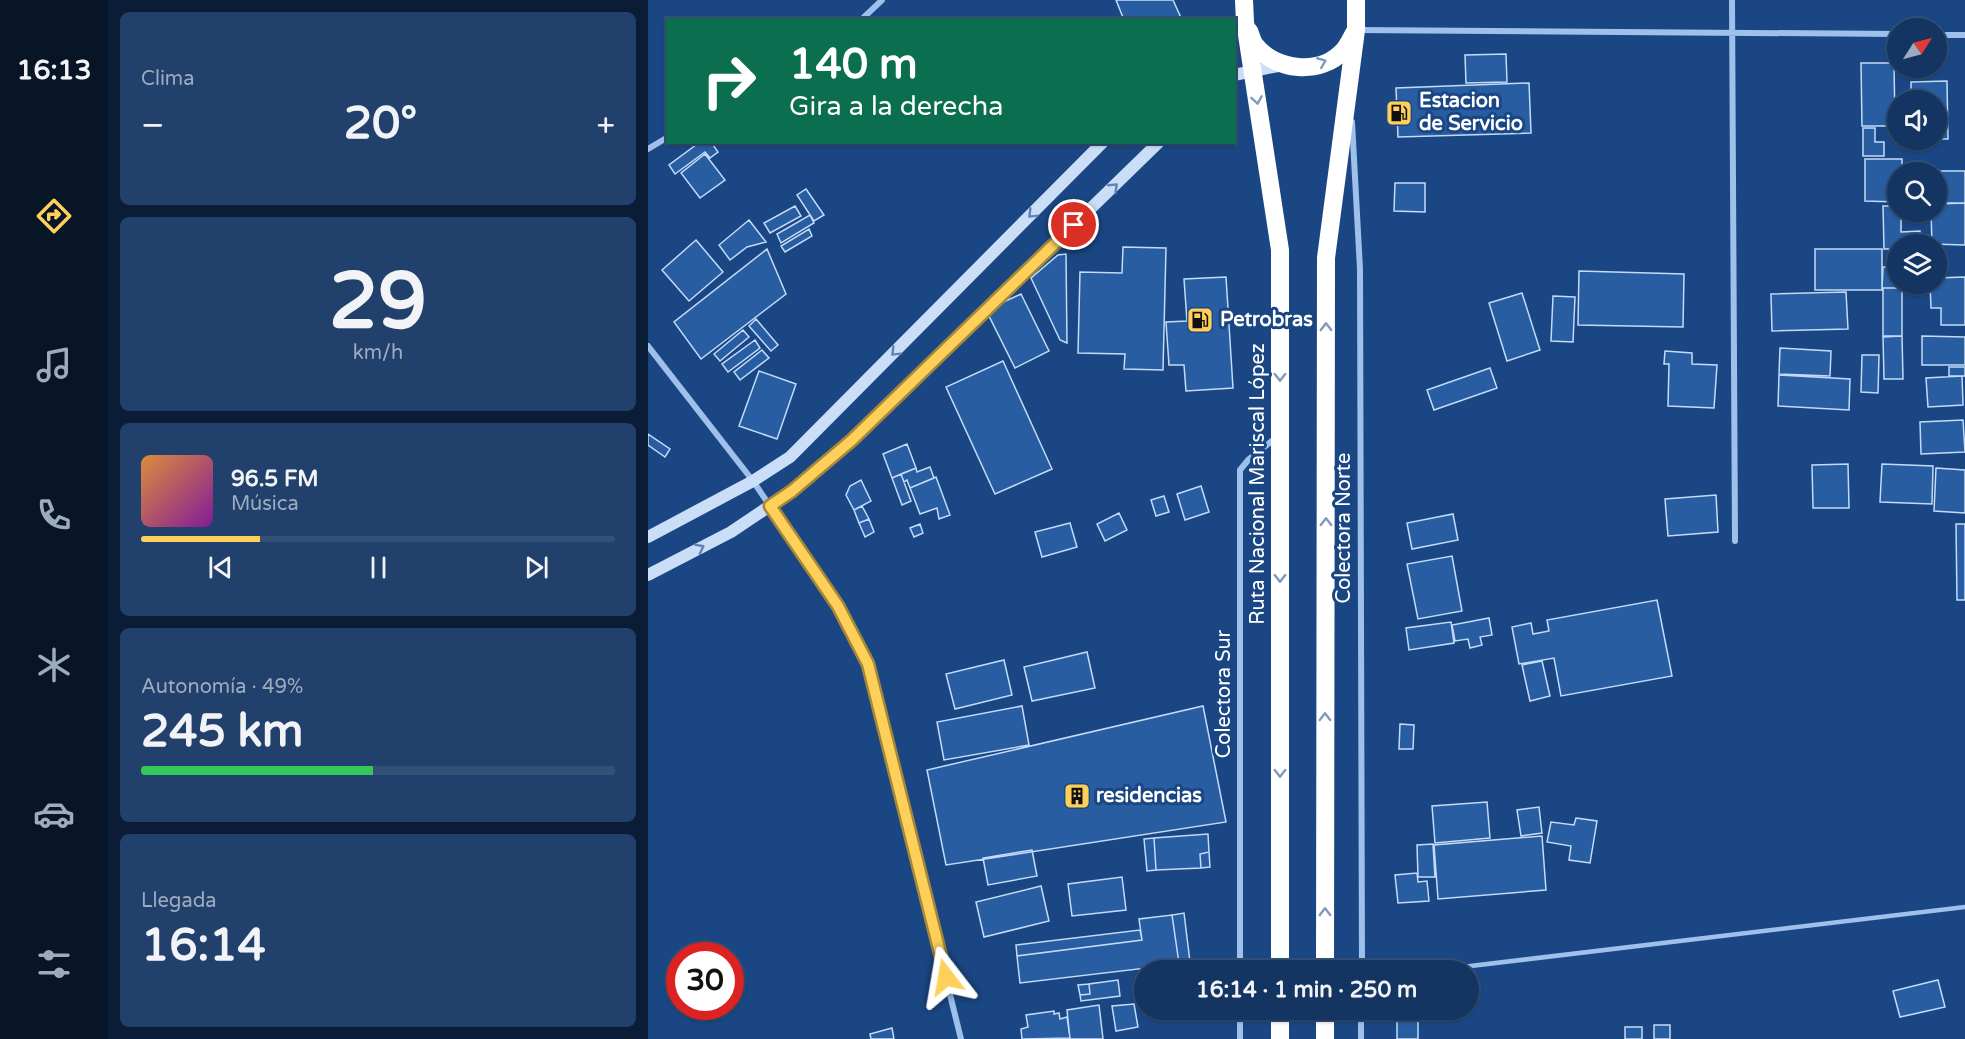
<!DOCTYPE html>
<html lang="es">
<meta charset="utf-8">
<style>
body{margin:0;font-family:"Varela Round",sans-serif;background:#21406b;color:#f1f3f6;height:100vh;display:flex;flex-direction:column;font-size:22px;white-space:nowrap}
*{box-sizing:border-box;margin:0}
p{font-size:20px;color:#9dabbe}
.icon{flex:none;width:33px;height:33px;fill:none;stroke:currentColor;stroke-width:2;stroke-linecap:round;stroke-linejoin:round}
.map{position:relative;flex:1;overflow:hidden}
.side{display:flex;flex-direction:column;gap:12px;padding:12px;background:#0b1d36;width:540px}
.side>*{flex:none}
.banner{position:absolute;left:18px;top:18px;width:570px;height:126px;border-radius:0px;box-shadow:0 2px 4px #0004,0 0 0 2px #335077;background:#0b6e4f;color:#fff;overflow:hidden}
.needle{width:39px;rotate:54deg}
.controls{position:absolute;left:1239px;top:18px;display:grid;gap:12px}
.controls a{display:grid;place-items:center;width:60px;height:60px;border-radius:50%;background:#143562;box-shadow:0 2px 4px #0004,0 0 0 2px #335077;font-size:30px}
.speed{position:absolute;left:18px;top:942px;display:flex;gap:12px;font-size:30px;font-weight:700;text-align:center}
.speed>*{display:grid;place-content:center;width:78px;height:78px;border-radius:50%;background:#143562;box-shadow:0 2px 4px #0004,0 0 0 2px #335077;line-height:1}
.speed .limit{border:9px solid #d22;background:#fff;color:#111}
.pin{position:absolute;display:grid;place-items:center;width:51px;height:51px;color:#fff;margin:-26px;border:3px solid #fff;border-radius:50%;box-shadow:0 2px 6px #0007}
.me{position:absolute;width:66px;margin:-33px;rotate:346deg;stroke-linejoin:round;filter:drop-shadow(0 0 4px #0008)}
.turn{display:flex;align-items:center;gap:21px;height:126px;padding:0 24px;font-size:27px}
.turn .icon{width:78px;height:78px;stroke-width:2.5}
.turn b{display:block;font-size:42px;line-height:51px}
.big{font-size:45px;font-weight:700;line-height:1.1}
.side .widget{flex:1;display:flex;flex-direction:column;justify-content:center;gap:9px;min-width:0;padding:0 21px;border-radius:9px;background:#21406b}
.side .dial{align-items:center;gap:0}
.dial b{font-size:78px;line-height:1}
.song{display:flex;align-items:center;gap:18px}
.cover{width:72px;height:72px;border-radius:9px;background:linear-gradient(135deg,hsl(30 70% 55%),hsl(290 70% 35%))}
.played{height:6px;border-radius:3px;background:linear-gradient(90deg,#fed05a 25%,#335077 25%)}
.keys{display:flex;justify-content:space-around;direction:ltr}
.heat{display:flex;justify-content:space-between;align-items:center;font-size:33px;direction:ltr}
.charge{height:9px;border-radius:4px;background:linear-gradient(90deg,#34c759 49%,#335077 0)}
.trip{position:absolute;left:486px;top:960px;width:345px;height:60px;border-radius:30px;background:#143562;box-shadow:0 2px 4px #0004,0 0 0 2px #335077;font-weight:700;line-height:60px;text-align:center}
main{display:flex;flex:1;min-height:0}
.dock{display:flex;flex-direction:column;width:108px;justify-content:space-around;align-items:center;background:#081527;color:#9dabbe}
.dock .icon{width:42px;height:42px}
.dock .current{color:#fed05a}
.dock b{font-size:27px;color:#f1f3f6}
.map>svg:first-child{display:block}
.building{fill:#285da1;stroke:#c3dbf8;stroke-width:1.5}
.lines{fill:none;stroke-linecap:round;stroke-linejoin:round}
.lane{stroke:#9ec0eb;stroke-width:4.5}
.street{stroke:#9ec0eb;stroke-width:6}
.secondary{stroke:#cadef8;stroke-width:12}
.highway{stroke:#fff;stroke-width:18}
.oneway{stroke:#819abb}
.oneway2{stroke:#6083b2}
.route-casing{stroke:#a5873a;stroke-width:15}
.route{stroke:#fed05a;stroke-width:10}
.labels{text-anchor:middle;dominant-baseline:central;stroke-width:6;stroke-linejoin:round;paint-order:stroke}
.poi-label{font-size:20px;font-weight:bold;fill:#fff;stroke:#1a4783;text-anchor:start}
.street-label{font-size:20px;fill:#fff;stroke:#1a4783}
</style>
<main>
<nav class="dock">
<b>16:13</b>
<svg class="icon current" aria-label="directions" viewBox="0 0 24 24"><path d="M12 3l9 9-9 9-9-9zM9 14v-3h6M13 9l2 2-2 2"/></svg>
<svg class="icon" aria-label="music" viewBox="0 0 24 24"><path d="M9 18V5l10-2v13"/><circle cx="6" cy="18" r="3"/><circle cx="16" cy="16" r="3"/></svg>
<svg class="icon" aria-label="phone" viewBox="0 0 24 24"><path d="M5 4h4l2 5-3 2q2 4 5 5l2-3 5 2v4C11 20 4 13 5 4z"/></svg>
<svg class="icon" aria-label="climate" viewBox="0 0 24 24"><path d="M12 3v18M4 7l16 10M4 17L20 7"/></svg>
<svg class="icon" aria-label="car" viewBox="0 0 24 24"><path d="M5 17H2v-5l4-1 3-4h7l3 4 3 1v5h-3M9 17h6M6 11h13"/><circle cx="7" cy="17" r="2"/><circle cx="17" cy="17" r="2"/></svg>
<svg class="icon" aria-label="filters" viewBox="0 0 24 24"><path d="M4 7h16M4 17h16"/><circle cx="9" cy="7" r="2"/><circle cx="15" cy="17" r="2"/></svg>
</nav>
<section class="side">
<div class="widget"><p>Clima</p>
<div class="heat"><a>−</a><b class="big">20°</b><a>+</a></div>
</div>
<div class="widget dial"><b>29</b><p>km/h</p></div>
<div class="widget">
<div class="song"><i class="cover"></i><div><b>96.5 FM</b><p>Música</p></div></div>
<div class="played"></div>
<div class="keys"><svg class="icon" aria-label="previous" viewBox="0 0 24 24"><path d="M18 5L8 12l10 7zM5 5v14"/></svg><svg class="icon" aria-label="pause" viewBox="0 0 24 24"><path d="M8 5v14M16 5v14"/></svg><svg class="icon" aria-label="next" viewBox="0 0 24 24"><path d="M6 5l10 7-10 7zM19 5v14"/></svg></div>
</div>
<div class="widget"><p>Autonomía · 49%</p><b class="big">245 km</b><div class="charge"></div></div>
<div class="widget"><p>Llegada</p><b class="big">16:14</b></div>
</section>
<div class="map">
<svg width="1317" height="1039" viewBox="0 0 1317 1039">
<rect width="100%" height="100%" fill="#1a4783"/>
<path class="building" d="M 468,0 L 525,0 L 534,20 L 476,20 Z
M 858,54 L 859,82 L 818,83 L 817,55 Z
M 1213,63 L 1246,63 L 1247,126 L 1214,126 Z
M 1299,81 L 1300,139 L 1288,139 L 1288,100 L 1263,100 L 1263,82 Z
M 881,83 L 883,133 L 750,137 L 748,88 Z
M 1215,128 L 1227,128 L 1227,142 L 1236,142 L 1236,156 L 1215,156 Z
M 52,142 L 63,142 L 70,152 L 62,158 L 57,152 L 27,174 L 21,165 Z
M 57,154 L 77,180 L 52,198 L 33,173 Z
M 1217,159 L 1254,159 L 1254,172 L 1250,172 L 1250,202 L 1217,201 Z
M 1289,171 L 1317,171 L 1317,203 L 1290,203 Z
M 747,183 L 777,183 L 777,212 L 746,211 Z
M 158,189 L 176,215 L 166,221 L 149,195 Z
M 1317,203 L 1317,245 L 1284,244 L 1283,212 L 1288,212 L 1288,204 Z
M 147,206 L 153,216 L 122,233 L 116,223 Z
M 1235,206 L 1250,206 L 1250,212 L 1253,212 L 1253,232 L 1272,231 L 1272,244 L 1250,244 L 1250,249 L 1236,249 Z
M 162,215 L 166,223 L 133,243 L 129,234 Z
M 101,220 L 118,242 L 99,247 L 82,260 L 71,245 Z
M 161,229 L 164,236 L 137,252 L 133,246 Z
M 48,240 L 75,272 L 41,301 L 14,270 Z
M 475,247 L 518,248 L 515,370 L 476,369 L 477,354 L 430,353 L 432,272 L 474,273 Z
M 119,249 L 138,294 L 53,359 L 26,322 Z
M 1167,249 L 1234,249 L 1234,290 L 1167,290 Z
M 418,254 L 419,343 L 412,340 L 383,278 L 410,255 Z
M 1235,267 L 1250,267 L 1250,284 L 1254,284 L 1254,288 L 1234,288 Z
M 931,271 L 1036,274 L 1035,327 L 930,325 Z
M 578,277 L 585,388 L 538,391 L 536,365 L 521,365 L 518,322 L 539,321 L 536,279 Z
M 1317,277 L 1317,325 L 1293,325 L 1293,308 L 1283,308 L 1282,284 L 1288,284 L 1288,278 Z
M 1235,288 L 1254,288 L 1254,336 L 1235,336 Z
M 1198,292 L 1200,329 L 1124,331 L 1123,294 Z
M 874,293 L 892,350 L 859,361 L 841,303 Z
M 373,294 L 401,351 L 367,368 L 338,310 Z
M 905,296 L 927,297 L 925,342 L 903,341 Z
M 108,319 L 130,345 L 123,351 L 101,326 Z
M 95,330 L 101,337 L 72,361 L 66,354 Z
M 1254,336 L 1255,379 L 1236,379 L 1235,337 Z
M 1274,336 L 1317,337 L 1317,365 L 1274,365 Z
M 107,340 L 112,348 L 80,372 L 74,364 Z
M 1132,348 L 1183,351 L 1182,376 L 1131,374 Z
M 114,350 L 121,358 L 92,380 L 86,372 Z
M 1017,351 L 1044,353 L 1044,364 L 1069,365 L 1066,408 L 1020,406 L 1021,364 L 1016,364 Z
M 1214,355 L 1231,355 L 1230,393 L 1213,392 Z
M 355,361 L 404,469 L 347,494 L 298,387 Z
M 1301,367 L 1317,367 L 1317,376 L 1301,376 Z
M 842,368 L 849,388 L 786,410 L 779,390 Z
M 111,371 L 148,384 L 129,439 L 91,426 Z
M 1131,375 L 1202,379 L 1201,410 L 1130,406 Z
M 1314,376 L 1315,405 L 1280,407 L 1278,378 Z
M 1315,420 L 1317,452 L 1273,454 L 1272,422 Z
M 0,434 L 22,449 L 17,457 L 0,445 Z
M 259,444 L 268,468 L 244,478 L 235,454 Z
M 1200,464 L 1201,508 L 1165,508 L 1164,465 Z
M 1234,464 L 1285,466 L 1284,504 L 1232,502 Z
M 282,467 L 286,478 L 262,488 L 259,480 L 256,482 L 253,474 L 268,468 L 269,472 Z
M 1288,468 L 1317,470 L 1317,513 L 1286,511 Z
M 253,474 L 263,501 L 254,505 L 244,478 Z
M 288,477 L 302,515 L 291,519 L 289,508 L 272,514 L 262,488 Z
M 213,480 L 223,501 L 206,510 L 198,495 L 202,486 Z
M 553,486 L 561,512 L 537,520 L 529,494 Z
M 1068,495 L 1070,532 L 1020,536 L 1017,499 Z
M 516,496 L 521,512 L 508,516 L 503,500 Z
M 214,506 L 221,519 L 211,523 L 206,510 Z
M 471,513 L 479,530 L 457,541 L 449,524 Z
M 805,514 L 810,540 L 764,549 L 759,523 Z
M 221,519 L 226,532 L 217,537 L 211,523 Z
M 422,523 L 429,547 L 394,557 L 387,532 Z
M 272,524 L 275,533 L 266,537 L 262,528 Z
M 1308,524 L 1317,524 L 1317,600 L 1309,600 Z
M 804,556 L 814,611 L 770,619 L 759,564 Z
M 1009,600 L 1024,676 L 913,696 L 906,658 L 871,664 L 864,627 L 883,623 L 885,634 L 901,631 L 899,620 Z
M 841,618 L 844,635 L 832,637 L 834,645 L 822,648 L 820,639 L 807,641 L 804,625 Z
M 803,622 L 806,643 L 761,650 L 758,628 Z
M 439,652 L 447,688 L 384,701 L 376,667 Z
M 356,660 L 364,695 L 307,709 L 298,674 Z
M 894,661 L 902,696 L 882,701 L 874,665 Z
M 374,706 L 381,745 L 296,760 L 289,722 Z
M 555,706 L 578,822 L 298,865 L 279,770 Z
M 752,724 L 766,725 L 765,749 L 751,749 Z
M 839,802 L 842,838 L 787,843 L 784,806 Z
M 891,807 L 894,833 L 873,836 L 869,810 Z
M 928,818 L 949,821 L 942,863 L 921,860 L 923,846 L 899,842 L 903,822 L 926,825 Z
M 560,834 L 561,852 L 552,854 L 553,868 L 508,870 L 506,838 Z
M 894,836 L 898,890 L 790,899 L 786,845 Z
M 506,838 L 508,870 L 499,871 L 496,839 Z
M 785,844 L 787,877 L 770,877 L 769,845 Z
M 384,850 L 389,876 L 340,885 L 335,858 Z
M 561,852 L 562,867 L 553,868 L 552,854 Z
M 769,873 L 770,882 L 779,881 L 781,901 L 750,903 L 747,875 Z
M 474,877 L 478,910 L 424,916 L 420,884 Z
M 393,886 L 401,921 L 336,937 L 328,902 Z
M 536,913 L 543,970 L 532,970 L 524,915 Z
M 524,915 L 532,970 L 498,970 L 498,968 L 372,983 L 369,956 L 494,940 L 491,919 Z
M 492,930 L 494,940 L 369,956 L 368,945 Z
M 470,980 L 472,996 L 433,1001 L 432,995 L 442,994 L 441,984 Z
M 1290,980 L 1297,1007 L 1252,1017 L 1245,991 Z
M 441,984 L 442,994 L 432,995 L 430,985 Z
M 486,1004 L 490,1027 L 468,1031 L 464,1006 Z
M 451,1005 L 455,1039 L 422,1039 L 419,1010 Z
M 749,1010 L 770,1010 L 770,1039 L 749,1039 Z
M 406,1011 L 406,1014 L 411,1013 L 412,1019 L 419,1017 L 422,1038 L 374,1039 L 373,1029 L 380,1027 L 378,1015 Z
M 1006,1025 L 1022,1025 L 1022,1039 L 1006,1039 Z
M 977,1027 L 994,1027 L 994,1039 L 977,1039 Z
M 244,1028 L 246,1039 L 223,1039 L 222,1034 Z"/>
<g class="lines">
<path class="lane" d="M 789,970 L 1317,907"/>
<path class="street" d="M 1084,0 L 1087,541
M 213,20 L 234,0
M 709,30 L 1250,34
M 1288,35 L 1317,35
M 704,122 L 712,269 L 714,970
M 0,149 L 20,137
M 0,346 L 105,481 L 190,606 L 220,664 L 313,1039
M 592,970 L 592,470 L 601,459 L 629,437
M 592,1010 L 592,1039
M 713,1039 L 713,1010"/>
<path class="secondary" d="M 586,75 L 635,65
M 0,537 L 105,481 L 142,457 L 455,142
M 0,575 L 83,532 L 144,491 L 205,440 L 511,142"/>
<path class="highway" d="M 596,0 L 597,22 L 632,250 L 632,970
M 601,31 C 603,35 604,41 607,45 C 627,71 673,76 696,50 C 700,45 703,39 706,33
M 677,970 L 678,258 L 708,30 L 708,0
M 632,1039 L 632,1010
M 677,1039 L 677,1010"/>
</g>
<defs><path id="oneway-chevron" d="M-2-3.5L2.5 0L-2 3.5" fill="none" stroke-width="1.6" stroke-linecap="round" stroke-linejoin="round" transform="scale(1.5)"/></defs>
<g class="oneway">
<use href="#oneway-chevron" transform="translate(674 62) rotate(-22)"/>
<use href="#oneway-chevron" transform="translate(609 100) rotate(81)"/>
<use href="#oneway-chevron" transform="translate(678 327) rotate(-90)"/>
<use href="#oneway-chevron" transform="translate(632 377) rotate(90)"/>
<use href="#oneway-chevron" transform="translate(678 522) rotate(-90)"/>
<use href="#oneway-chevron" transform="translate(632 578) rotate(90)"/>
<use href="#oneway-chevron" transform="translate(677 717) rotate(-90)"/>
<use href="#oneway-chevron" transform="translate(632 773) rotate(90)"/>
<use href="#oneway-chevron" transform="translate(677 912) rotate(-90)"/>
</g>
<g class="oneway2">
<use href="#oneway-chevron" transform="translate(466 187) rotate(-44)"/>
<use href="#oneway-chevron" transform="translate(384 214) rotate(135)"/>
<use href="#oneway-chevron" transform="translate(247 352) rotate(135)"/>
<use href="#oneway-chevron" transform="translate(52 548) rotate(-27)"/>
</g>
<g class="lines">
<defs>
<path id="route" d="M 298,977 L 220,664 L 190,606 L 122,506 L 144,491 L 204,440 L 426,225"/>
</defs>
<use href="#route" class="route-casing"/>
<use href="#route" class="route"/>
</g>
<defs>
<symbol id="fuel-square" viewBox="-11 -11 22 22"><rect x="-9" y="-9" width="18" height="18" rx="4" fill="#fed05a" stroke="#1a4783"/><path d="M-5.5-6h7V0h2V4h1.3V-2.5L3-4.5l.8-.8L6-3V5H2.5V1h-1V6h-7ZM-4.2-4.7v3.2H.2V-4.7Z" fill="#111"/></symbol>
<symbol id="building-square" viewBox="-11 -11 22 22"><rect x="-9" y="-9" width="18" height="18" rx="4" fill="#fed05a" stroke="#1a4783"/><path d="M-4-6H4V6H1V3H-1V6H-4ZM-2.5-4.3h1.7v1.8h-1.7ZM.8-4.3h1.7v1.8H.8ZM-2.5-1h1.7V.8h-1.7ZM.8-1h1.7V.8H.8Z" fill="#111"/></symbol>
</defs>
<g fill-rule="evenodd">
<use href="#fuel-square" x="736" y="98" width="30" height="30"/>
<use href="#fuel-square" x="537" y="305" width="30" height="30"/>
<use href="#building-square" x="414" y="781" width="30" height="30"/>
</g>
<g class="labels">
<g class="poi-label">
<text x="771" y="101">Estacion<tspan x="771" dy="23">de Servicio</tspan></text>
<text x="572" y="320">Petrobras</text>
<text x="448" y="796">residencias</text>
</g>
<g class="street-label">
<text transform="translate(610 484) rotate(-90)">Ruta Nacional Mariscal López</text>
<text transform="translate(696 528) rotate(-90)">Colectora Norte</text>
<text transform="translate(576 694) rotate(-90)">Colectora Sur</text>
</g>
</g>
</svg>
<div class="controls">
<a><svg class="needle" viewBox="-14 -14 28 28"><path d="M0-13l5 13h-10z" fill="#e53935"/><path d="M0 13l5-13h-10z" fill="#9dabbe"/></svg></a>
<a><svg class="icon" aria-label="sound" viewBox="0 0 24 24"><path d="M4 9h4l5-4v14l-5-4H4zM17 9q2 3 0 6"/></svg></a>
<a><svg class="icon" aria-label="search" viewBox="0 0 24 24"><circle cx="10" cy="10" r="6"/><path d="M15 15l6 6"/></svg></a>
<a><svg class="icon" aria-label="layers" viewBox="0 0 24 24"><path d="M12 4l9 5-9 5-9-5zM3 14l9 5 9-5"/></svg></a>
</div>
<div class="speed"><div class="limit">30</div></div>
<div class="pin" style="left:426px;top:225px;background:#d93025"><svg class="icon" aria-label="arrive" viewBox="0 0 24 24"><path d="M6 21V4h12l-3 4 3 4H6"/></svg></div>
<svg class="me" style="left:298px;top:977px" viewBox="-20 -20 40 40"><path d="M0-17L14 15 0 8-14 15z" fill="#fed05a" stroke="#fff" stroke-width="4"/></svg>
<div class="trip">16:14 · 1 min · 250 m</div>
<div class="banner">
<div class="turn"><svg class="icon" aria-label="right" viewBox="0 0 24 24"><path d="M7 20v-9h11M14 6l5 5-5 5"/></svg><div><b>140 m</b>Gira a la derecha</div></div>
</div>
</div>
</main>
